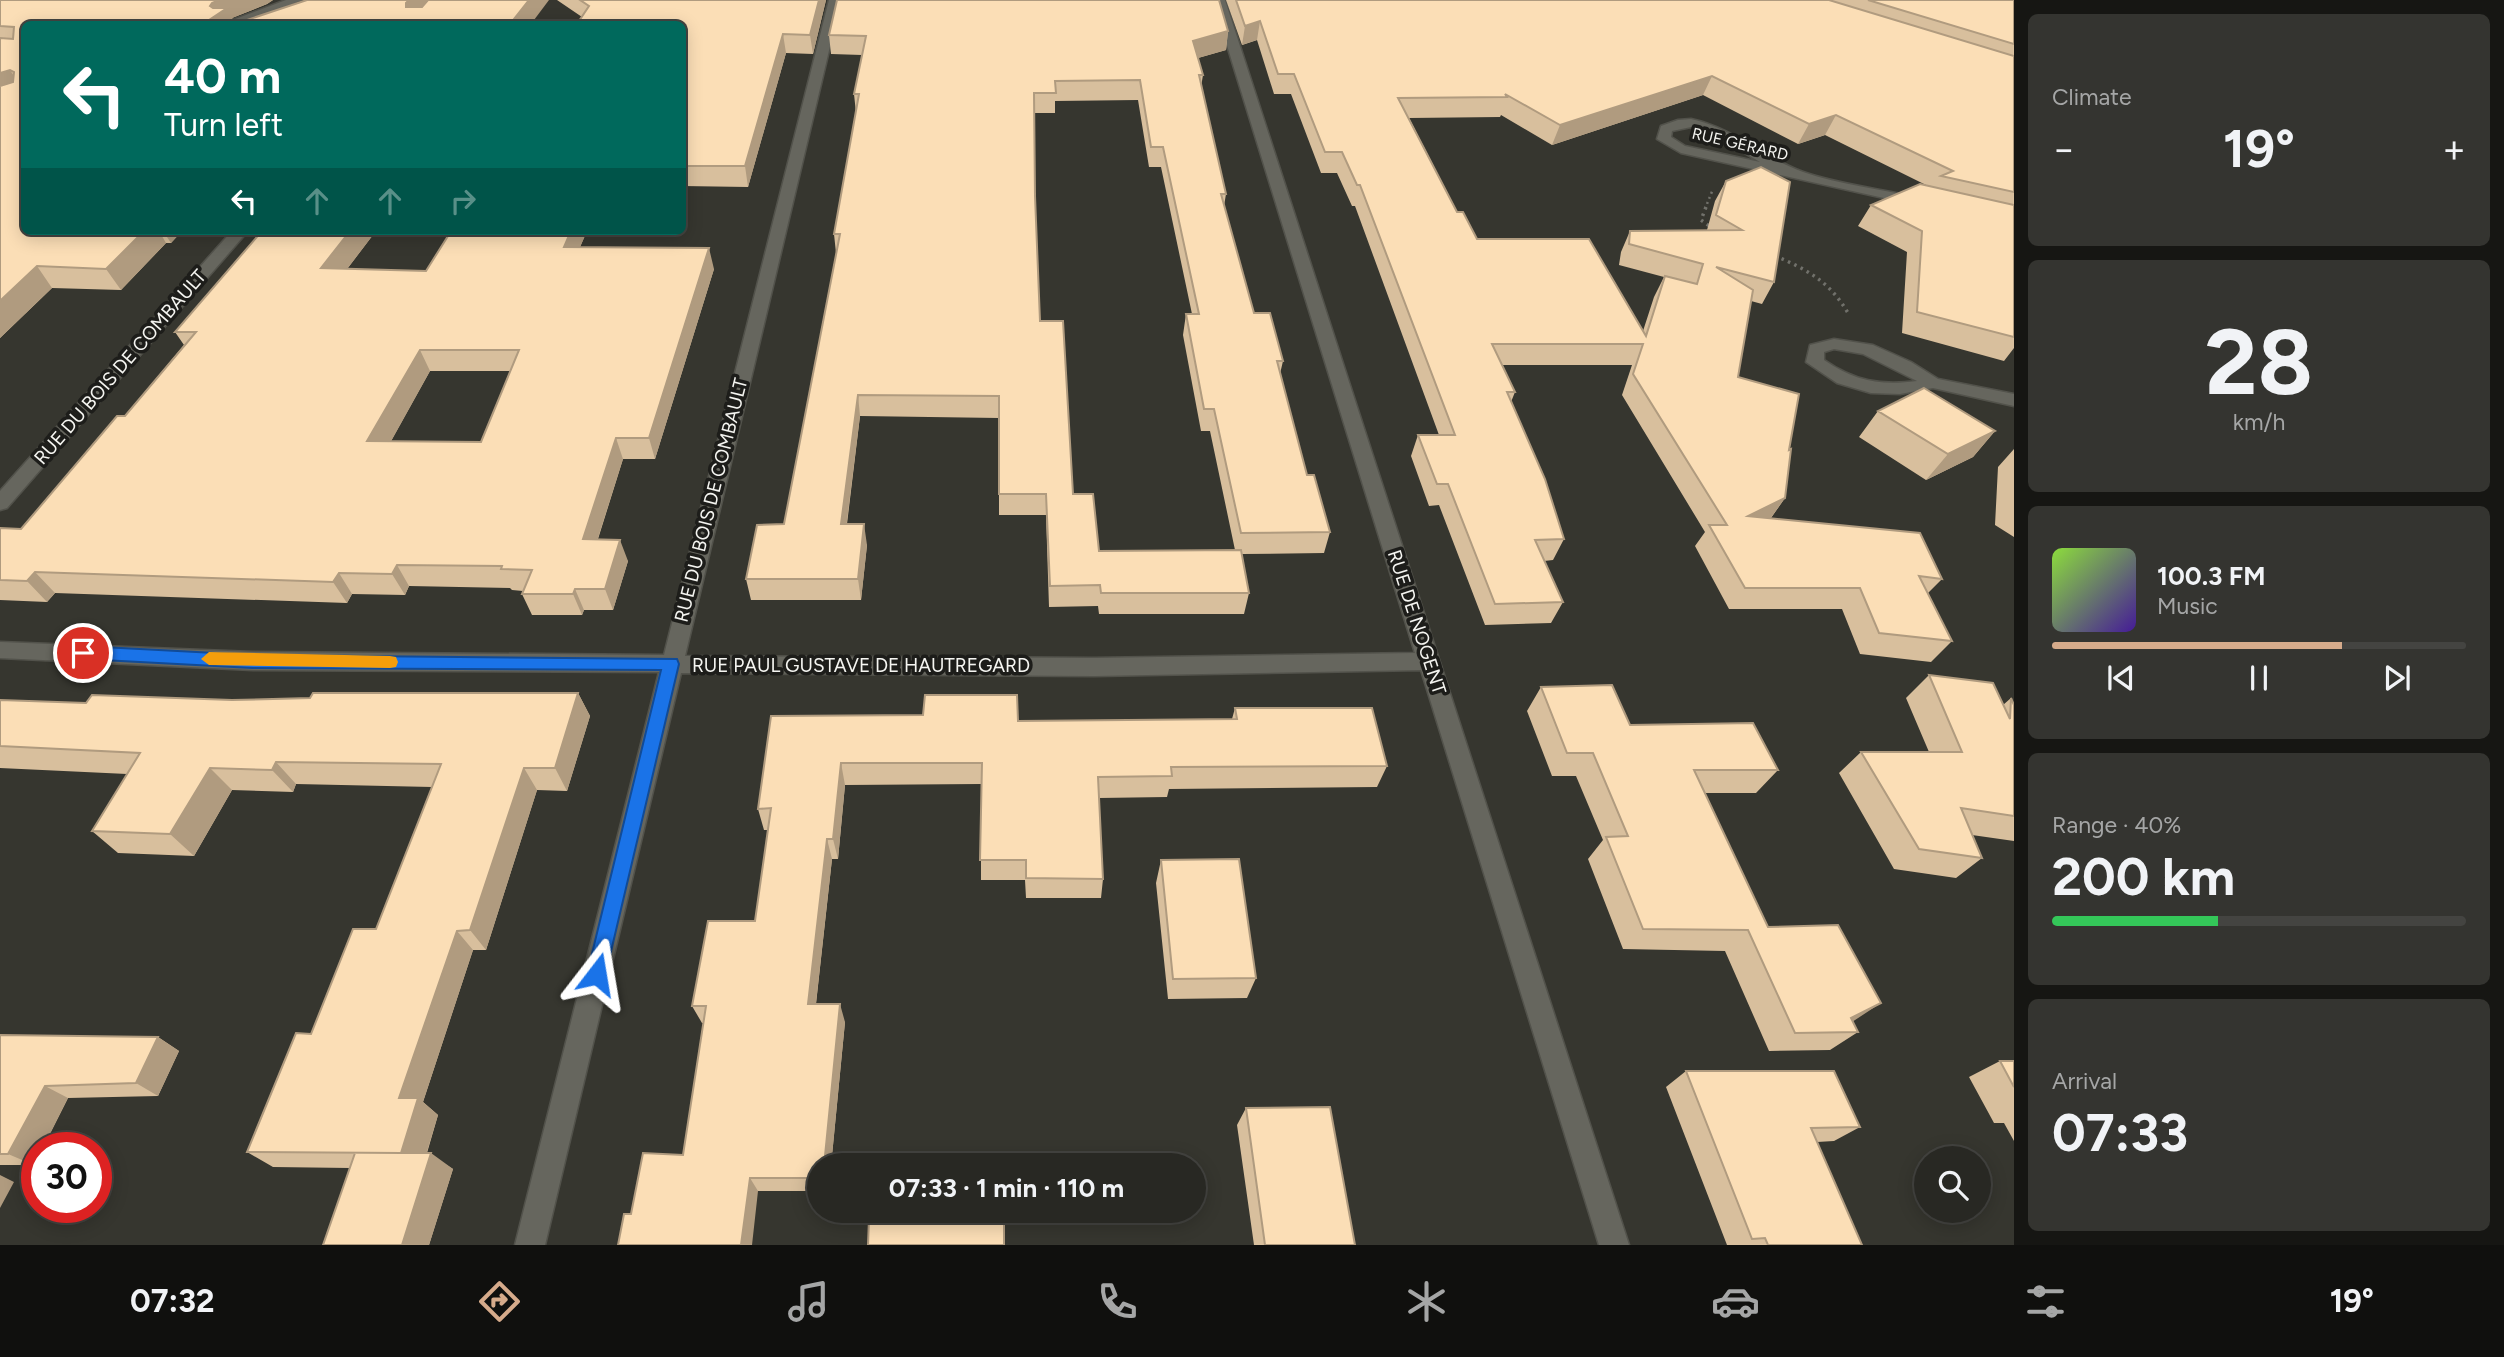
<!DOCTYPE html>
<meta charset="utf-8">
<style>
body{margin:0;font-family:Figtree,sans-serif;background:#343430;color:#f1f3f6;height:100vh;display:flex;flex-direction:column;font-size:26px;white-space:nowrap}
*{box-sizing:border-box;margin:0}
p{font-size:23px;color:#a5a6a6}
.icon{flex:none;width:38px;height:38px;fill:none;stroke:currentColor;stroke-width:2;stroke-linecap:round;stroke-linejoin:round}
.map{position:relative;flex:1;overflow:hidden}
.panel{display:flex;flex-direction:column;gap:14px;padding:14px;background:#161613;width:490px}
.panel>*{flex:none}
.hud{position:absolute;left:21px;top:21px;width:665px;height:214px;border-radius:10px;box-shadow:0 4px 18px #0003,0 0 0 2px #444441;background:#00695c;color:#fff;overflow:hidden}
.buttons{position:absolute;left:1914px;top:1146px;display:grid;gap:14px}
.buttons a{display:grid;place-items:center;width:77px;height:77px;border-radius:50%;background:#282823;box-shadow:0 4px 18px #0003,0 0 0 2px #444441;font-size:35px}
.speed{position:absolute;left:21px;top:1132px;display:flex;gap:14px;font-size:35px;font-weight:700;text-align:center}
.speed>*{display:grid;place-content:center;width:91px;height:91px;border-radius:50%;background:#282823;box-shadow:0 4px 18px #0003,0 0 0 2px #444441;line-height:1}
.speed .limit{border:10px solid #d22;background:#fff;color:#111}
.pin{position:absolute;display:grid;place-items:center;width:60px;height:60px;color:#fff;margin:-30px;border:4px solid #fff;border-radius:50%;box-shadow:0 2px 7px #0007}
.me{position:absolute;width:77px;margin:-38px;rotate:14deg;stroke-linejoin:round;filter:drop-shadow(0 0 5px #0008)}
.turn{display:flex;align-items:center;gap:24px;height:147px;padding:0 28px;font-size:32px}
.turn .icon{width:91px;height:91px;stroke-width:2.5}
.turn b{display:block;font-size:49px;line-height:60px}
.lanes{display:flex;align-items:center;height:66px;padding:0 28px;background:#0003;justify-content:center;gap:35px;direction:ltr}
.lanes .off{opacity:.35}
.big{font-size:52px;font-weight:700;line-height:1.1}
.panel .card{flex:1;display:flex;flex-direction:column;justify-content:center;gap:10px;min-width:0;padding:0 24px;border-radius:10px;background:#343430}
.panel .dial{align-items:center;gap:0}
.dial b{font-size:91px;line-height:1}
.song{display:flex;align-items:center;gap:21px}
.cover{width:84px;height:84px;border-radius:10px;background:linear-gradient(135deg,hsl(90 70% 55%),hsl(260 70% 35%))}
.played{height:7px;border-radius:4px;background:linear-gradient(90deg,#d6ab8b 70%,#444441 70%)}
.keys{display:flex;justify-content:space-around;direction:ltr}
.heat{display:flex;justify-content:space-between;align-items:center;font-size:38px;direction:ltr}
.charge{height:10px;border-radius:5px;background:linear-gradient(90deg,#34c759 40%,#444441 0)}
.trip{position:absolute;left:807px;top:1153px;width:399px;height:70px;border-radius:35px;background:#282823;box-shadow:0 4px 18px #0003,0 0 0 2px #444441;font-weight:700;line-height:70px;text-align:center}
.menu{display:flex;height:112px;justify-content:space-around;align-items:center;background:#10100e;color:#a5a6a6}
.menu .icon{width:49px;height:49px}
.menu .on{color:#d6ab8b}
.menu b{font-size:32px;color:#f1f3f6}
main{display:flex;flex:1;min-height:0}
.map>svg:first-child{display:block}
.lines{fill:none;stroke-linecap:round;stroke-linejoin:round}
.lane-casing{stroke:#52524b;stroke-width:3}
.street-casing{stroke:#52524b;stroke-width:3}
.path-far1{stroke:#71716b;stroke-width:2.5;stroke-dasharray:2 3.5;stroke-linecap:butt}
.path{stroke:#71716b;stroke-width:3.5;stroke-dasharray:2.5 4.5;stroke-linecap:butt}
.lane{fill:#66665e;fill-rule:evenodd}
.street{fill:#66665e;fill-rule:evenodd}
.wall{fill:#d8bf9d;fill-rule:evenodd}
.shaded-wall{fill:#b09b7f}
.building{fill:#fbdeb6;stroke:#b09b7f;stroke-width:2;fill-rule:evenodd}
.route{fill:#1a73e8;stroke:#114b97;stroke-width:2}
.slow{fill:#f59e0b}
.labels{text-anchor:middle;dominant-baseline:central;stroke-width:7;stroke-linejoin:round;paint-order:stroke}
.far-street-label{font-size:16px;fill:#f5f5f1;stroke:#1d1d1a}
.street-label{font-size:19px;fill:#f5f5f1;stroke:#1d1d1a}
</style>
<main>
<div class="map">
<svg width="2014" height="1245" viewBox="0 0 2014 1245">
<rect width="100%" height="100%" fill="#36362f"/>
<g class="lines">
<defs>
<path id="lane" d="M 1691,119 C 1733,128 1764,158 1803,172 C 1840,185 1882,189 1920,198 L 1927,202 L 1920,206 L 1681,153 L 1657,139 L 1661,126 L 1678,120 ZM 1691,127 L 1712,134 L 1760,162 L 1685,146 L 1671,137 L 1672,131 Z
M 1834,339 L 1873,345 L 1911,362 L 1938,379 L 2014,394 L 2014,406 L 1933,388 L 1900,394 L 1871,393 L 1837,383 L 1806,362 L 1810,345 ZM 1834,349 L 1863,354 L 1917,381 C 1881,386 1854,381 1824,360 L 1824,352 Z"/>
<path id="street" d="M 286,0 L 303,0 L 238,24 L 222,24 Z
M 829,0 L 841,0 L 685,656 L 1094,658 L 1415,653 L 1213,0 L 1225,0 L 1629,1245 L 1599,1245 L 1421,670 L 1094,676 L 681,673 L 545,1245 L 515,1245 L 659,672 L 253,670 L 0,658 L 0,642 L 253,652 L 664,655 Z
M 232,231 L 248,231 L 7,508 L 0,510 L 0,491 Z"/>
</defs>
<use href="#lane" class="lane-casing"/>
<use href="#street" class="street-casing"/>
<path class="path-far1" d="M 1705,209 L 1713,189"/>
<path class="path" d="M 1706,207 L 1701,220 L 1712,228
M 1775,256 C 1807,269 1830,282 1848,313"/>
<use href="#lane" class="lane"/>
<use href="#street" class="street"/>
</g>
<path class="wall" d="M 0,0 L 273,0 L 267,4 L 232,18 L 235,24 L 24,231 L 182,231 L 171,243 L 166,243 L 121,290 L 52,288 L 0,338 Z
M 557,0 L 826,0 L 813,54 L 786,53 L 748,187 L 682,186 L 682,24 L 582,17 Z
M 1226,0 L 2014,0 L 2014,348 L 2004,361 L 1902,333 L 1907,252 L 1858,226 L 1871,205 L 1930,187 L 1825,135 L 1798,144 L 1703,95 L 1552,145 L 1501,115 L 1500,117 L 1409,118 L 1457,212 L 1477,239 L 1643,331 L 1654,297 L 1664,277 L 1619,265 L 1621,252 L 1630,231 L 1707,230 L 1715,201 L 1726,181 L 1774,282 L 1762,304 L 1751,301 L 1738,377 L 1789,450 L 1785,498 L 1771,518 L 1942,579 L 1928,593 L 1952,641 L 1931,662 L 1860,654 L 1842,609 L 1729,609 L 1695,546 L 1705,532 L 1622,395 L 1632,365 L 1502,365 L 1515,392 L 1511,402 L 1564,539 L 1553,560 L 1544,561 L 1563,602 L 1551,623 L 1485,625 L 1439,505 L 1429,506 L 1411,456 L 1418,435 L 1439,435 L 1355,206 L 1352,206 L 1337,173 L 1321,173 L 1291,94 L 1274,94 L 1257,40 L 1242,45 Z
M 1228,31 L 1226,50 L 1198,58 L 1203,75 L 1201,87 L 1226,194 L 1224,206 L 1254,313 L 1283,361 L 1280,374 L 1307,475 L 1330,532 L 1324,553 L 1242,554 L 1249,593 L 1244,614 L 1099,614 L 1098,606 L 1049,607 L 1046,515 L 999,515 L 999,418 L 860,416 L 847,524 L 867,545 L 861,600 L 751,600 L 746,579 L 784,524 L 836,253 L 834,234 L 856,113 L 854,94 L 862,55 L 831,54 L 829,35 ZM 1138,100 L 1149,167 L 1161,167 L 1192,314 L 1186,314 L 1183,335 L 1201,431 L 1210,431 L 1235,550 L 1099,551 L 1073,494 L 1040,321 L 1035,196 L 1034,113 L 1055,113 L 1055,101 Z
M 376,231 L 347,269 L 426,271 L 461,236 L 465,231 L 587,231 L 580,247 L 714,269 L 655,459 L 623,459 L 598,539 L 628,561 L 613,610 L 584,610 L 582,615 L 532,615 L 522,594 L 523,591 L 512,590 L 510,588 L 409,586 L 405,595 L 352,594 L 347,603 L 55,593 L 47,602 L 0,600 L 0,528 L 21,529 L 125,416 L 184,345 L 175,332 ZM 430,371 L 510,371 L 481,442 L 391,441 Z
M 1878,411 L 1995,431 L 1973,457 L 1926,480 L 1859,437 Z
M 2014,449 L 2014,537 L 1995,525 L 1998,467 Z
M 1929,675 L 2003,705 L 2011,698 L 2014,705 L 2014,841 L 1972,835 L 1982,858 L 1956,878 L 1894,869 L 1839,773 L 1861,752 L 1929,752 L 1906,698 Z
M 1541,687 L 1630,725 L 1778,770 L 1756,793 L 1705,793 L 1768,927 L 1853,1022 L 1858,1032 L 1830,1050 L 1769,1051 L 1725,951 L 1623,949 L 1588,859 L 1603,840 L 1576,776 L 1552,776 L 1527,711 Z
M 578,693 L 590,716 L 567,791 L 537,790 L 486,950 L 473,950 L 423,1102 L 438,1115 L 427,1153 L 453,1169 L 429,1245 L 323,1245 L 350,1168 L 273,1167 L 247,1152 L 311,1034 L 376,929 L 432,787 L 296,784 L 293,792 L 232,790 L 194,856 L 118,853 L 92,831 L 127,774 L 0,768 L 0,700 L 86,703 Z
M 1235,708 L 1387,766 L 1377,787 L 1169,789 L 1167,797 L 1099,798 L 1103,879 L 1101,898 L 1026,898 L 1025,880 L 981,880 L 981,784 L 845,785 L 838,859 L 832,859 L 816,1004 L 845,1022 L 831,1166 L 819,1166 L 819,1191 L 758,1191 L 631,1214 L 683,1155 L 703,1023 L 702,1023 L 692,1006 L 755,921 L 768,830 L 764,830 L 758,809 L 771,716 L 1018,721 L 1232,719 Z
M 1161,860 L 1256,978 L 1247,998 L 1168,999 L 1156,883 Z
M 0,1035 L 158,1037 L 179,1051 L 158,1096 L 68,1098 L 34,1165 L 0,1165 Z
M 2000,1061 L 2014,1061 L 2014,1141 L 2004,1123 L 1994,1123 L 1969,1077 Z
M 1686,1071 L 1860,1127 L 1834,1141 L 1817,1142 L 1862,1245 L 1727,1245 L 1666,1087 Z
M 1246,1108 L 1355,1245 L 1254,1245 L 1237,1125 Z"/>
<path class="shaded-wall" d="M 219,0 L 273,0 L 267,4 L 232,18 L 235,24 L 203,24 L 212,3 Z
M 409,0 L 434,0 L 413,24 L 406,7 L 406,3 Z
M 529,0 L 549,0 L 531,24 L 510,24 Z
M 819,0 L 826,0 L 813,54 L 810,35 Z
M 1260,21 L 1257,40 L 1242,45 L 1245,26 Z
M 1228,31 L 1226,50 L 1191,60 L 1193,41 Z
M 783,34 L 786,53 L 748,187 L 745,166 Z
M 10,70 L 23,90 L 0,97 L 0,73 Z
M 1712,76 L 1703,95 L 1552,145 L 1560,125 Z
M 1836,115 L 1825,135 L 1798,144 L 1809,124 Z
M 144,231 L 159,231 L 166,243 L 121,290 L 106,269 Z
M 163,231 L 182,231 L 171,243 Z
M 350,231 L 376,231 L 332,289 L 321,268 Z
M 571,231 L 587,231 L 571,268 L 564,247 Z
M 709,248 L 714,269 L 655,459 L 649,438 Z
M 37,266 L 52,288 L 0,338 L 0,301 Z
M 420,350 L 430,371 L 379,463 L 367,441 Z
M 858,395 L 860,416 L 844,545 L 841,524 Z
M 1995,431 L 1973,457 L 1926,480 L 1948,454 Z
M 616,438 L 623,459 L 591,560 L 583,539 Z
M 1785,498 L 1770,519 L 1748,516 Z
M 864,524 L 867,545 L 861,600 L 858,579 Z
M 620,540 L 628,561 L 613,610 L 605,589 Z
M 397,565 L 409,586 L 405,595 L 392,574 Z
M 35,572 L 55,593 L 47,602 L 27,581 Z
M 339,573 L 352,594 L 347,603 L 333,582 Z
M 575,589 L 584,610 L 582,615 L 573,594 Z
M 578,693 L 590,716 L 567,791 L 555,768 Z
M 276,762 L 296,784 L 293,792 L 272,770 Z
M 841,763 L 845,785 L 838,859 L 833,839 Z
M 210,768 L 232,790 L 194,856 L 170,834 Z
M 524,768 L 537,790 L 486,950 L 470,930 Z
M 827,839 L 832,859 L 814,1021 L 808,1004 Z
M 457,931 L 473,950 L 423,1102 L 438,1115 L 422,1168 L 401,1154 L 399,1098 Z
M 1881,1003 L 1852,1022 L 1851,1018 Z
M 840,1004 L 845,1022 L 831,1166 L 824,1166 Z
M 158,1037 L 179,1051 L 158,1096 L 136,1083 Z
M 45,1086 L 68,1098 L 43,1148 L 37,1148 L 37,1160 L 34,1165 L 8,1154 Z
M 431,1153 L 453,1169 L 429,1245 L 402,1245 Z
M 0,1175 L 14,1182 L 0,1208 Z
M 750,1178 L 758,1191 L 752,1245 L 741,1245 Z"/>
<path class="building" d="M 0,0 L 219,0 L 212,3 L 210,6 L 213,8 L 227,8 L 203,24 L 24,24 L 24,231 L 144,231 L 106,269 L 37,266 L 0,301 L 0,86 L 13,82 L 14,72 L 10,70 L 0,73 L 0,38 L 13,39 L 14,27 L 0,26 Z
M 307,0 L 409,0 L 406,3 L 406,7 L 422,7 L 428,0 L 529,0 L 510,24 L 235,24 Z
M 580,0 L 819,0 L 810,35 L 783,34 L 745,166 L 682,166 L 682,24 L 577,24 L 589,6 Z
M 837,0 L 1219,0 L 1228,31 L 1193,41 L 1203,75 L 1199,75 L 1226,194 L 1221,194 L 1254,313 L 1270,313 L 1283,361 L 1277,361 L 1307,475 L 1314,475 L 1330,532 L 1241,533 L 1214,409 L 1204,409 L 1186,314 L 1199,314 L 1163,147 L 1151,147 L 1140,80 L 1055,81 L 1056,93 L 1034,93 L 1035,196 L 1040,321 L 1063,321 L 1073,494 L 1093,494 L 1099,551 L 1241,550 L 1249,593 L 1101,593 L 1100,585 L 1050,586 L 1046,494 L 999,494 L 999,396 L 858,395 L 841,524 L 864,524 L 858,579 L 746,579 L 757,525 L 784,524 L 840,234 L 834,234 L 859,94 L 854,94 L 866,36 L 829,35 Z
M 1236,0 L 1829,0 L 2014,56 L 2014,192 L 1941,176 L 1953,171 L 1836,115 L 1809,124 L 1712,76 L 1560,125 L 1505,94 L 1507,97 L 1398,98 L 1457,212 L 1463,212 L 1477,239 L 1589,239 L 1646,336 L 1665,276 L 1697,284 L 1703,264 L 1629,244 L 1630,231 L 1742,230 L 1716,215 L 1726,181 L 1761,167 L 1790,182 L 1774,282 L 1716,267 L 1753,290 L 1738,377 L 1799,394 L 1789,450 L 1791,449 L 1785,498 L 1748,516 L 1920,533 L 1942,579 L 1919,576 L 1952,641 L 1879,633 L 1860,588 L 1745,588 L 1709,525 L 1727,525 L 1633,374 L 1643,344 L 1492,344 L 1515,392 L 1507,392 L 1545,479 L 1564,539 L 1535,540 L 1563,602 L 1495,604 L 1448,484 L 1437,484 L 1418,435 L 1455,435 L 1360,185 L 1357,185 L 1342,152 L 1325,152 L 1294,74 L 1278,74 L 1260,21 L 1245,26 Z
M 1868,0 L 2014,0 L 2014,44 Z
M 1920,184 L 2014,205 L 2014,337 L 1917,312 L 1922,231 L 1871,205 Z
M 262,231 L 350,231 L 321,268 L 426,271 L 448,236 L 461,236 L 465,231 L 571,231 L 564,247 L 709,248 L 649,438 L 616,438 L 583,539 L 620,540 L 605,589 L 575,589 L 573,594 L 522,594 L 532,570 L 501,569 L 502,566 L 397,565 L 392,574 L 339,573 L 333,582 L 35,572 L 27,581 L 0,580 L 0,528 L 21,529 L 117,416 L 125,416 L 196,332 L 175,332 ZM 420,350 L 519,350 L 481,442 L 367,441 Z
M 1924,388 L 1995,431 L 1948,454 L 1878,411 Z
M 1929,675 L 1993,683 L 2010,719 L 2011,698 L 2014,705 L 2014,816 L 1961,808 L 1982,858 L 1919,849 L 1861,752 L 1962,752 Z
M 1612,685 L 1630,725 L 1753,723 L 1778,770 L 1694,770 L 1768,927 L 1838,925 L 1881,1003 L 1851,1018 L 1858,1032 L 1795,1033 L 1748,930 L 1643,929 L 1606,837 L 1628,836 L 1593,753 L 1567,753 L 1541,687 Z
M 313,693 L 578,693 L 555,768 L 524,768 L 470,930 L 457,931 L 399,1098 L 418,1098 L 401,1153 L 247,1152 L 296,1033 L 311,1034 L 353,929 L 376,929 L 441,764 L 276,762 L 272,770 L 210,768 L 170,834 L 92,831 L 140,753 L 0,746 L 0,700 L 86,703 L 92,695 L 232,700 L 310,698 Z
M 925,695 L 1017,695 L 1018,721 L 1237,719 L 1235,708 L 1372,708 L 1387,766 L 1171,767 L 1172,776 L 1098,777 L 1103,879 L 1026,878 L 1026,860 L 980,860 L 982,763 L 841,763 L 833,839 L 827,839 L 808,1004 L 840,1004 L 824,1166 L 819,1166 L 819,1178 L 750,1178 L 741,1245 L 618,1245 L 624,1214 L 631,1214 L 643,1153 L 683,1155 L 706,1006 L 692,1006 L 708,921 L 755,921 L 771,808 L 758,809 L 771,716 L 923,715 Z
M 1239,859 L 1256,978 L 1173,979 L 1161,860 Z
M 0,1035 L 158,1037 L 136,1083 L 45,1086 L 8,1154 L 0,1154 Z
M 2000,1061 L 2014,1061 L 2014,1087 Z
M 1686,1071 L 1834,1071 L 1860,1127 L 1811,1128 L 1862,1245 L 1768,1245 L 1765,1238 L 1752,1239 Z
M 1330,1107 L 1355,1245 L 1265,1245 L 1246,1108 Z
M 355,1153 L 431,1153 L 402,1245 L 323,1245 Z
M 869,1218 L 1004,1219 L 1004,1245 L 868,1245 Z"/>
<path class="route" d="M 83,646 L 253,655 L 677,659 L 679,664 L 604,981 L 597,984 L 590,981 L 587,974 L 661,670 L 253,668 L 83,659 L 74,653 Z"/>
<path class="slow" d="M 209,652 L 390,656 L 396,657 L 398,662 L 396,667 L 390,668 L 209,665 L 201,659 Z"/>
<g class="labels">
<g class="far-street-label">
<text transform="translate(1740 144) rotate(13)">RUE GÉRARD</text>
</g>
<g class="street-label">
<text transform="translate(120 367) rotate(-49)">RUE DU BOIS DE COMBAULT</text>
<text transform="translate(711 500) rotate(-76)">RUE DU BOIS DE COMBAULT</text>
<text transform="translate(1417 622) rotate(72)">RUE DE NOGENT</text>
<text x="861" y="665">RUE PAUL GUSTAVE DE HAUTREGARD</text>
</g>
</g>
</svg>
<div class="buttons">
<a><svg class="icon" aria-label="search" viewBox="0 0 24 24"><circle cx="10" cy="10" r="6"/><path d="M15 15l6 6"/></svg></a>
</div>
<div class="speed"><div class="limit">30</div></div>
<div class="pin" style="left:83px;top:653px;background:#d93025"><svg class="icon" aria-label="arrive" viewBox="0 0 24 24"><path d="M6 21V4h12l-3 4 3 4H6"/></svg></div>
<svg class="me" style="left:597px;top:974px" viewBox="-20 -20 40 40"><path d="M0-17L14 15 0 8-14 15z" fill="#1a73e8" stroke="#fff" stroke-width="4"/></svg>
<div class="trip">07:33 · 1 min · 110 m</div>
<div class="hud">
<div class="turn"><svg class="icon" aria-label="left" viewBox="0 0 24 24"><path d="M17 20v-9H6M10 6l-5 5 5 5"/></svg><div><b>40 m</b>Turn left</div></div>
<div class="lanes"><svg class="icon" aria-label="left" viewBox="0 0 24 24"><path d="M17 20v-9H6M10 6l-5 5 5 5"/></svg><svg class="icon off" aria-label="ahead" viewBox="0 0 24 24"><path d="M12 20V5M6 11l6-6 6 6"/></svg><svg class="icon off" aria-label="ahead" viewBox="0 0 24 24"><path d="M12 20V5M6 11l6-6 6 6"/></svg><svg class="icon off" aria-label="right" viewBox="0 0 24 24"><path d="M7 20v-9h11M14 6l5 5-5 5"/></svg></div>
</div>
</div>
<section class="panel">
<div class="card"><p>Climate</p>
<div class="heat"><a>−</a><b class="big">19°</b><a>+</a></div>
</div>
<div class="card dial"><b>28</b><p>km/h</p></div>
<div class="card">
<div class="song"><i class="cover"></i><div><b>100.3 FM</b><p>Music</p></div></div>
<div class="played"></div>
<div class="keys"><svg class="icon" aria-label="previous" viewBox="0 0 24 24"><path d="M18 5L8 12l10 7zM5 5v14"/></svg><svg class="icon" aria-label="pause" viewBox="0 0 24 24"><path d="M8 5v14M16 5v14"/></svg><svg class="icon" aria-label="next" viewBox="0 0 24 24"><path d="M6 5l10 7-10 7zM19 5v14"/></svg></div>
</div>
<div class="card"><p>Range · 40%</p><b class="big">200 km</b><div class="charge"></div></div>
<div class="card"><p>Arrival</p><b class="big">07:33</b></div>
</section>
</main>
<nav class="menu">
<b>07:32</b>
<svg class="icon on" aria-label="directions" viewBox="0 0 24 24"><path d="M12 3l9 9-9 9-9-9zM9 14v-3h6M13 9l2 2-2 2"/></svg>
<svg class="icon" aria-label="music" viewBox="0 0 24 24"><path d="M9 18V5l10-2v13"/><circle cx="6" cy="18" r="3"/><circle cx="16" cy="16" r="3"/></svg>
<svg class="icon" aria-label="phone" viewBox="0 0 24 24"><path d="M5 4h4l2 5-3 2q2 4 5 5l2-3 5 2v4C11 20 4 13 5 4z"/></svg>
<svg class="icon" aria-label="climate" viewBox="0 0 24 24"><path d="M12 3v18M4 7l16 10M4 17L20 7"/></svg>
<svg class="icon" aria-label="car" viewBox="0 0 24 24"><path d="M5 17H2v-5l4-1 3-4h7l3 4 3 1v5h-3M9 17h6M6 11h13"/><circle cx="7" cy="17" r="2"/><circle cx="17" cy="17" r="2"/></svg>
<svg class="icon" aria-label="filters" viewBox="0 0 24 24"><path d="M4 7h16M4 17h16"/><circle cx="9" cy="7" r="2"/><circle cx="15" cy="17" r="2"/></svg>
<b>19°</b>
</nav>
